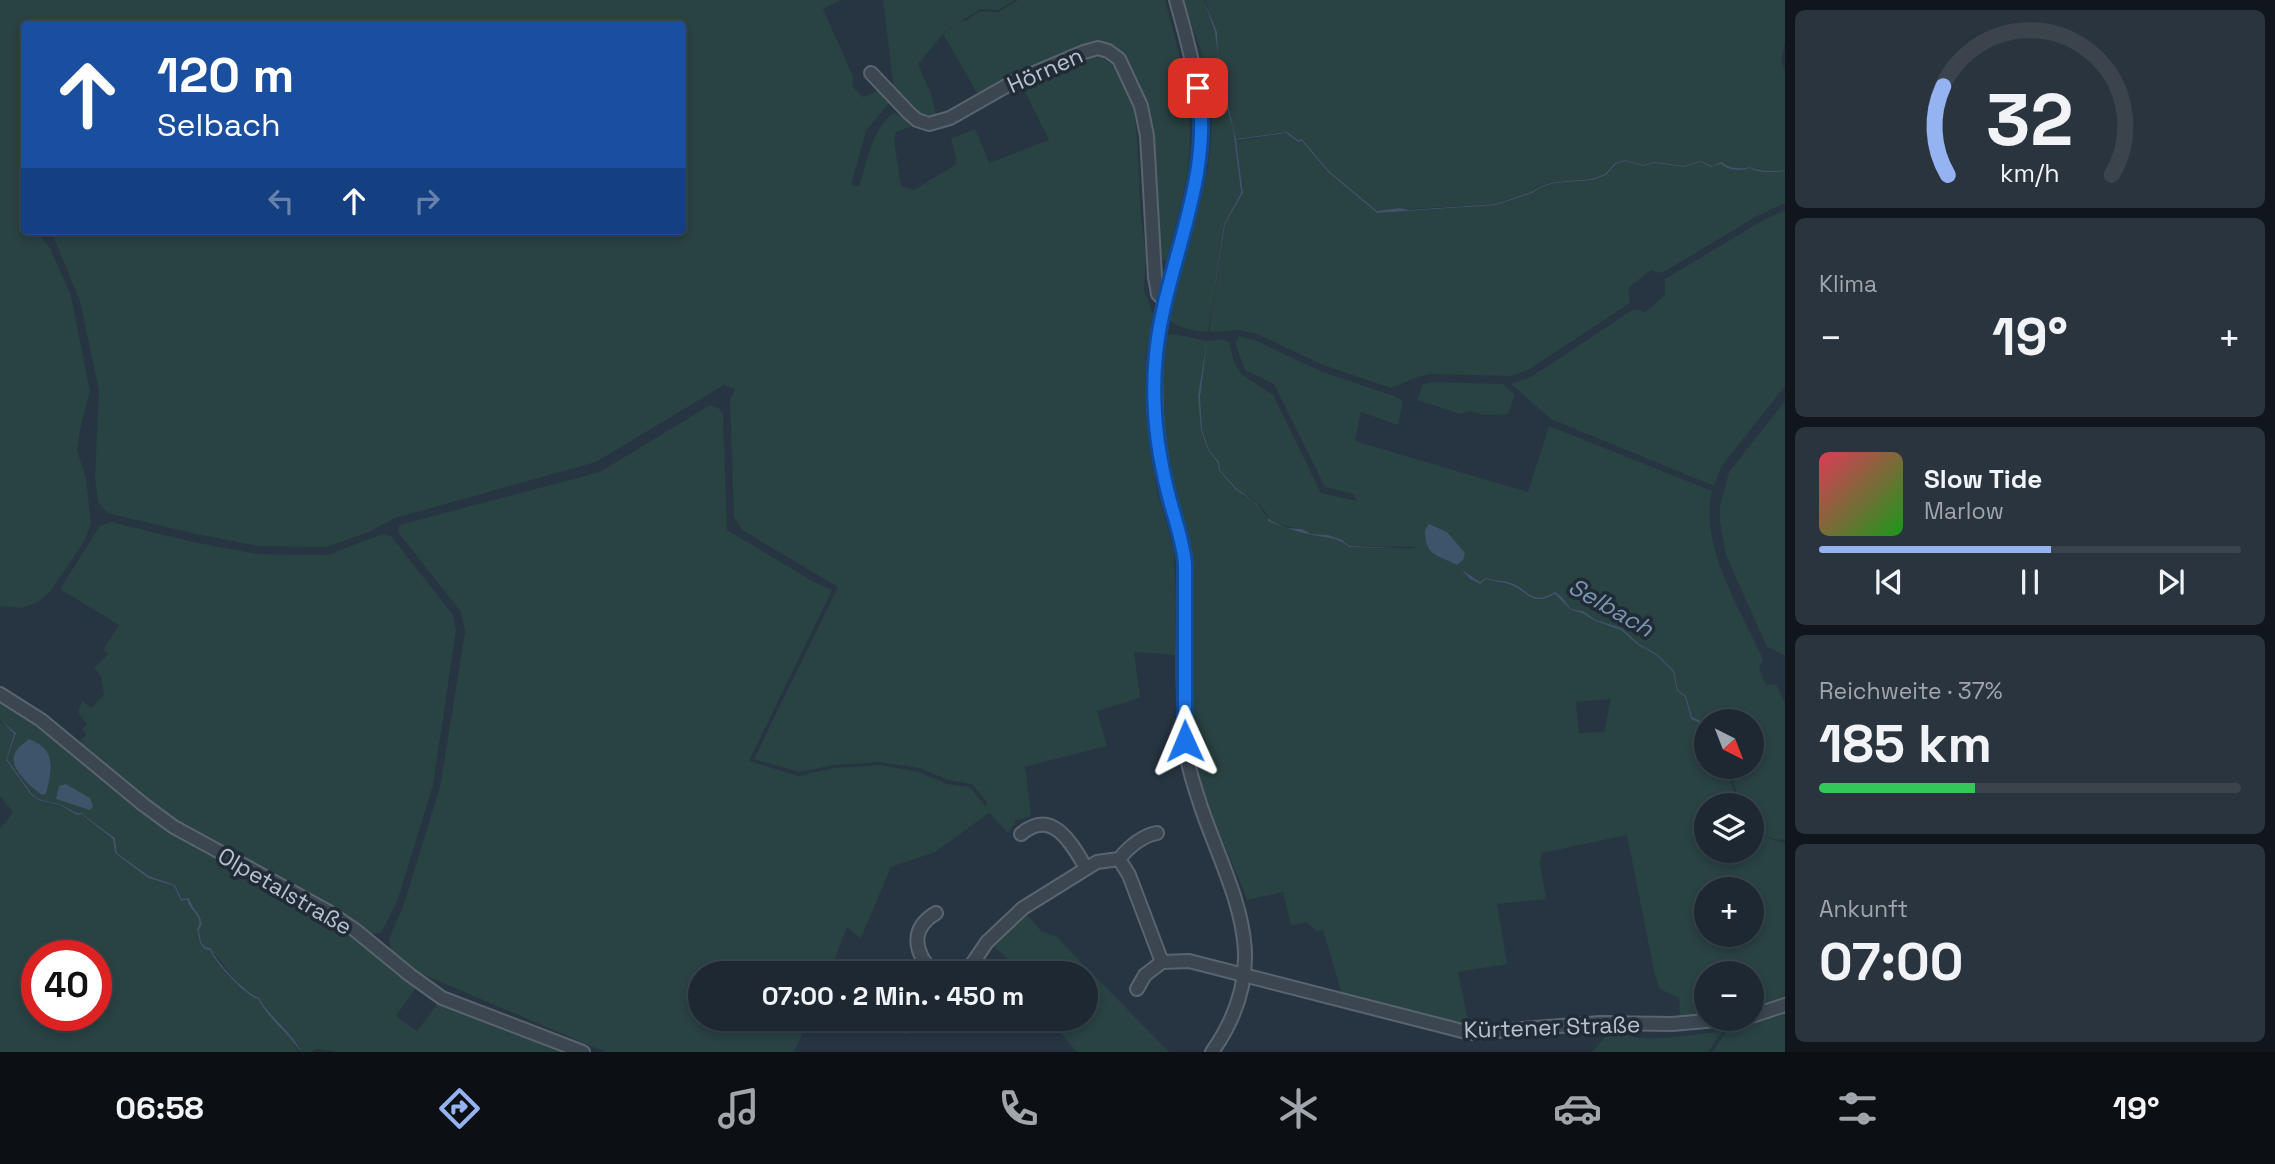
<!DOCTYPE html>
<html lang="de">
<meta charset="utf-8">
<style>
body{margin:0;font-family:"Space Grotesk",sans-serif;background:#2a343e;color:#f1f3f6;height:100vh;display:flex;flex-direction:column;font-size:26px;white-space:nowrap}
*{box-sizing:border-box;margin:0}
p{font-size:23px;color:#a0a6ac}
.icon{flex:none;width:38px;height:38px;fill:none;stroke:currentColor;stroke-width:2;stroke-linecap:round;stroke-linejoin:round}
.map{position:relative;flex:1;overflow:hidden}
.panel{display:flex;flex-direction:column;gap:10px;padding:10px;background:#10161c;width:490px}
.panel>*{flex:none}
.guide{position:absolute;left:21px;top:21px;width:665px;height:214px;border-radius:7px;box-shadow:0 4px 10px #0003,0 0 0 2px #3b444d;background:#1a4fa0;color:#fff;overflow:hidden}
.needle{width:46px;rotate:138deg}
.buttons{position:absolute;left:1694px;top:709px;display:grid;gap:14px}
.buttons a{display:grid;place-items:center;width:70px;height:70px;border-radius:50%;background:#1d2832;box-shadow:0 4px 10px #0003,0 0 0 2px #3b444d;font-size:35px}
.speed{position:absolute;left:21px;top:940px;display:flex;gap:14px;font-size:35px;font-weight:700;text-align:center}
.speed>*{display:grid;place-content:center;width:91px;height:91px;border-radius:50%;background:#1d2832;box-shadow:0 4px 10px #0003,0 0 0 2px #3b444d;line-height:1}
.speed .limit{border:10px solid #d22;background:#fff;color:#111}
.pin{position:absolute;display:grid;place-items:center;width:60px;height:60px;color:#fff;margin:-30px;border-radius:14px;box-shadow:0 4px 10px #0006}
.me{position:absolute;width:77px;margin:-38px;rotate:359deg;stroke-linejoin:round;filter:drop-shadow(0 0 5px #0008)}
.turn{display:flex;align-items:center;gap:24px;height:147px;padding:0 21px;font-size:32px}
.turn .icon{width:91px;height:91px;stroke-width:2.5}
.turn b{display:block;font-size:49px;line-height:60px}
.lanes{display:flex;align-items:center;height:66px;padding:0 21px;background:#0003;justify-content:center;gap:35px;direction:ltr}
.lanes .off{opacity:.35}
.big{font-size:52px;font-weight:600;line-height:1.1}
.panel .card{flex:1;display:flex;flex-direction:column;justify-content:center;gap:10px;min-width:0;padding:0 24px;border-radius:10px;background:#2a343e}
.panel .dial{align-items:center;gap:0}
.dial svg{height:182px;overflow:visible;fill:none;stroke:#3b444d;stroke-width:7;stroke-linecap:round;text-anchor:middle}
.dial text{fill:#f1f3f6;stroke:none}
.song{display:flex;align-items:center;gap:21px}
.cover{width:84px;height:84px;border-radius:10px;background:linear-gradient(135deg,hsl(350 70% 55%),hsl(120 70% 35%))}
.played{height:7px;border-radius:4px;background:linear-gradient(90deg,#95b2f1 55%,#3b444d 55%)}
.keys{display:flex;justify-content:space-around;direction:ltr}
.heat{display:flex;justify-content:space-between;align-items:center;font-size:38px;direction:ltr}
.charge{height:10px;border-radius:5px;background:linear-gradient(90deg,#34c759 37%,#3b444d 0)}
.trip{position:absolute;left:688px;top:961px;width:410px;height:70px;border-radius:35px;background:#1d2832;box-shadow:0 4px 10px #0003,0 0 0 2px #3b444d;font-weight:600;line-height:70px;text-align:center}
.tab-bar{display:flex;height:112px;justify-content:space-around;align-items:center;background:#0c1014;color:#a0a6ac}
.tab-bar .icon{width:49px;height:49px}
.tab-bar .selected{color:#95b2f1}
.tab-bar b{font-size:32px;color:#f1f3f6}
main{display:flex;flex:1;min-height:0}
.map>svg:first-child{display:block}
.green{fill:#294242;fill-rule:evenodd}
.water{fill:#3e546a}
.lines{fill:none;stroke-linecap:round;stroke-linejoin:round}
.minor-casing{stroke:#59646f;stroke-width:16}
.minor{stroke:#3b4651;stroke-width:12}
.route-casing{stroke:#114b97;stroke-width:18}
.route{stroke:#1a73e8;stroke-width:12}
.labels{text-anchor:middle;dominant-baseline:central;stroke-width:7;stroke-linejoin:round;paint-order:stroke}
.street-label{font-size:23px;fill:#b8c1cb;stroke:#202b37}
.water-label{font-size:24px;font-style:italic;fill:#7a95ad;stroke:#202b37}
</style>
<main>
<div class="map">
<svg width="1785" height="1052" viewBox="0 0 1785 1052">
<rect width="100%" height="100%" fill="#273542"/>
<path class="green" d="M 0,0 L 841,0 L 823,9 L 853,76 L 852,86 L 863,97 L 879,90 L 890,102 L 866,131 L 851,185 L 859,187 C 868,161 870,132 893,113 L 906,116 L 914,125 L 896,132 L 894,141 L 901,186 L 914,190 L 955,165 L 956,158 L 951,139 L 975,129 L 989,163 L 1049,140 L 1020,82 L 1075,61 L 1101,57 L 1111,64 L 1119,76 L 1134,109 L 1137,138 L 1141,217 L 1146,254 L 1144,290 L 1153,314 L 1146,356 L 1145,390 L 1149,444 L 1157,490 L 1174,551 L 1176,599 L 1175,655 L 1134,652 L 1140,698 L 1097,711 L 1107,746 L 1024,767 L 1026,772 L 1031,816 L 1014,821 L 1015,824 L 1008,833 L 989,813 L 935,852 L 891,867 L 861,938 L 847,927 L 829,973 L 700,973 L 700,1018 L 809,1019 L 794,1052 L 605,1052 L 422,974 L 391,950 L 389,939 L 404,904 L 440,787 L 465,632 L 461,612 L 398,532 L 399,525 L 600,472 L 710,405 L 720,409 L 723,415 L 727,530 L 814,582 L 832,590 L 749,761 L 799,776 L 834,768 L 879,765 L 919,772 L 947,784 L 970,787 L 985,806 L 987,802 L 972,784 L 948,780 L 920,768 L 879,762 L 834,765 L 799,772 L 754,759 L 838,587 L 742,530 L 734,517 L 730,400 L 735,389 L 724,385 L 596,462 L 395,518 L 369,532 L 327,547 L 258,546 L 196,534 L 107,513 L 98,502 L 95,478 L 99,391 L 80,301 L 51,231 L 682,231 L 682,24 L 24,24 L 24,231 L 40,231 L 38,233 L 50,248 L 71,296 L 90,391 L 81,425 L 77,450 L 86,478 L 91,523 L 85,540 L 50,592 L 38,602 L 22,608 L 0,606 Z
M 883,0 L 1015,0 L 998,10 L 980,9 C 967,18 954,24 944,33 L 960,21 L 967,20 L 980,11 L 999,12 L 1018,0 L 1165,0 C 1177,46 1190,90 1190,138 C 1190,179 1176,221 1167,260 L 1160,260 L 1154,222 L 1149,136 L 1112,48 L 980,98 L 943,34 L 918,64 L 931,94 L 937,118 L 927,119 L 917,115 L 894,91 Z
M 1183,0 L 1204,0 L 1216,37 L 1216,32 L 1205,0 L 1785,0 L 1785,44 L 1781,61 L 1785,71 L 1785,170 C 1776,172 1757,171 1750,167 C 1741,169 1729,169 1722,163 L 1712,166 L 1701,161 L 1684,166 L 1655,162 L 1643,165 L 1625,160 L 1615,163 L 1605,174 L 1592,179 L 1555,182 L 1536,187 L 1531,192 L 1496,204 L 1377,211 L 1329,171 L 1302,139 L 1298,140 L 1286,132 L 1236,139 L 1227,101 L 1219,89 L 1222,77 L 1220,63 L 1218,92 L 1225,102 L 1233,128 L 1241,193 L 1224,224 L 1208,332 C 1192,330 1179,330 1168,318 L 1208,167 L 1211,139 L 1212,111 L 1209,74 Z
M 1286,133 L 1298,142 L 1301,141 L 1304,143 L 1328,172 L 1377,213 L 1496,205 L 1532,193 L 1541,187 L 1555,183 L 1593,180 L 1606,175 L 1616,164 L 1625,161 L 1643,166 L 1655,163 L 1684,167 L 1701,162 L 1711,167 L 1721,164 C 1729,171 1741,171 1750,168 C 1757,173 1776,173 1785,171 L 1785,203 L 1759,215 L 1662,273 L 1651,270 L 1628,288 L 1630,303 L 1528,370 L 1512,376 L 1432,374 L 1420,376 L 1391,388 L 1323,365 L 1257,334 L 1239,330 L 1209,332 L 1225,224 L 1243,193 L 1236,141 Z
M 1785,210 L 1785,386 L 1721,467 L 1714,486 L 1551,419 L 1511,384 L 1531,377 L 1634,309 L 1645,312 L 1665,295 L 1665,279 L 1762,221 Z
M 1173,334 L 1208,341 L 1223,339 L 1229,343 L 1235,364 L 1241,374 L 1273,395 L 1321,493 L 1357,501 L 1353,494 L 1325,487 L 1274,384 L 1245,370 L 1235,343 L 1239,336 L 1255,340 L 1320,371 L 1394,396 L 1403,401 L 1398,425 L 1361,412 L 1355,441 L 1528,492 L 1549,426 L 1712,491 C 1699,545 1741,611 1763,659 L 1759,669 L 1766,685 L 1776,684 L 1785,703 L 1785,840 C 1762,840 1752,826 1752,805 L 1741,805 L 1731,776 L 1722,767 L 1752,766 L 1752,721 L 1706,721 L 1706,724 L 1692,718 L 1686,696 L 1678,690 L 1674,671 L 1657,654 L 1639,644 L 1622,628 L 1596,620 L 1583,611 L 1571,609 L 1562,597 L 1555,593 C 1531,607 1529,589 1508,582 C 1502,580 1494,581 1486,578 L 1480,582 L 1461,569 L 1470,579 L 1480,584 L 1486,579 C 1495,582 1502,582 1508,584 C 1529,591 1532,609 1555,594 L 1561,598 L 1571,610 L 1582,613 L 1595,621 L 1621,629 L 1638,645 L 1656,655 L 1673,672 L 1677,691 L 1685,697 L 1691,719 L 1706,726 L 1706,766 L 1720,767 L 1729,777 L 1739,805 L 1706,805 L 1706,850 L 1752,850 L 1752,823 C 1759,834 1772,842 1785,842 L 1785,999 L 1752,1009 L 1752,973 L 1706,973 L 1706,1016 L 1680,1019 L 1679,998 L 1660,989 L 1654,971 L 1627,835 L 1542,853 L 1540,863 L 1546,899 L 1497,904 L 1507,964 L 1458,972 L 1469,1026 L 1455,1026 L 1342,994 L 1323,930 L 1317,931 L 1306,922 L 1291,926 L 1283,892 L 1247,900 C 1227,846 1198,793 1189,735 L 1191,562 L 1187,530 L 1175,494 L 1165,442 L 1161,390 L 1162,357 L 1165,336 ZM 1223,475 L 1245,496 L 1248,495 C 1256,502 1266,510 1270,520 C 1282,526 1290,526 1302,530 C 1311,532 1304,532 1313,534 C 1327,537 1337,536 1349,546 L 1419,547 L 1409,549 L 1349,547 C 1337,537 1326,538 1312,535 C 1304,533 1309,533 1301,531 C 1290,528 1280,526 1269,521 C 1265,512 1255,503 1247,496 L 1245,497 ZM 1611,699 L 1604,732 L 1579,733 L 1576,702 ZM 1706,889 L 1752,889 L 1752,934 L 1706,934 Z
M 1434,382 L 1503,384 L 1515,395 L 1508,414 L 1484,415 L 1470,411 L 1460,414 L 1417,400 L 1423,384 Z
M 1785,401 L 1785,658 L 1784,655 L 1767,647 L 1726,555 L 1720,523 L 1720,506 L 1729,472 Z
M 111,522 L 193,542 L 257,554 L 328,555 L 382,534 L 391,536 L 453,615 L 456,630 L 433,785 L 397,902 L 381,933 L 371,934 L 247,860 L 177,822 L 152,804 L 78,744 L 86,734 L 82,729 L 87,724 L 78,712 L 82,700 L 91,708 L 104,695 L 101,676 L 94,668 L 108,654 L 103,650 L 119,625 L 60,589 L 100,526 Z
M 0,700 L 38,724 L 202,849 L 320,913 L 349,932 L 417,986 L 396,1016 L 417,1031 L 440,1000 L 570,1052 L 336,1052 L 317,1049 L 311,1052 L 300,1052 C 297,1036 269,1017 259,998 C 242,993 232,976 221,962 C 217,956 213,955 211,948 L 205,947 L 201,942 L 199,929 L 202,924 C 201,914 192,909 189,899 L 183,899 L 175,885 L 149,876 L 117,853 L 115,838 L 81,813 L 77,813 L 61,805 L 39,799 L 31,793 L 7,759 L 16,734 L 0,720 Z
M 0,722 L 14,734 L 6,760 L 27,791 L 39,800 L 80,814 L 114,839 L 115,853 L 148,878 L 174,886 L 181,901 L 187,900 C 190,912 205,917 197,929 L 200,943 L 204,949 L 210,950 C 213,962 245,996 258,999 C 268,1018 294,1036 298,1052 L 0,1052 L 0,829 L 13,812 L 0,796 ZM 37,956 L 96,956 L 96,1015 L 37,1015 Z
M 1024,911 L 1041,931 L 1057,937 L 1169,1052 L 1077,1052 L 1049,1019 L 1085,1018 L 1085,973 L 1020,973 L 1016,966 L 991,944 Z
M 1785,1013 L 1785,1052 L 1712,1052 L 1727,1031 Z
M 1611,1030 C 1622,1032 1631,1038 1643,1038 C 1669,1040 1696,1033 1722,1032 L 1708,1052 L 1592,1052 Z"/>
<path class="water" d="M 1204,0 L 1217,32 L 1218,55 L 1222,72 L 1219,89 L 1227,101 L 1236,139 L 1287,132 L 1298,140 L 1302,139 L 1329,171 L 1377,211 L 1400,208 L 1409,210 L 1496,204 L 1531,192 L 1541,186 L 1555,182 L 1592,179 L 1605,174 L 1615,163 L 1625,160 L 1643,165 L 1655,162 L 1684,166 L 1701,161 L 1712,166 L 1722,162 C 1729,169 1741,169 1750,167 C 1757,171 1776,172 1785,170 L 1785,171 C 1776,173 1757,173 1750,168 C 1741,171 1729,171 1721,164 L 1711,167 L 1701,162 L 1684,167 L 1655,163 L 1643,166 L 1625,161 L 1616,164 L 1606,175 L 1593,180 L 1555,183 L 1541,187 L 1532,193 L 1496,205 L 1377,213 L 1328,172 L 1302,141 L 1298,142 L 1286,133 L 1236,140 L 1243,193 L 1225,224 L 1208,332 L 1224,224 L 1241,193 L 1233,128 L 1225,102 L 1217,89 L 1220,71 L 1215,33 Z
M 1207,341 L 1201,391 L 1200,396 L 1202,430 L 1209,450 L 1219,462 L 1220,470 L 1236,488 L 1255,502 L 1270,520 L 1286,528 L 1302,529 L 1311,534 L 1328,535 L 1342,540 L 1349,546 L 1419,549 L 1349,547 C 1337,537 1326,538 1312,535 C 1297,532 1282,527 1268,521 L 1268,517 L 1253,501 L 1235,489 L 1219,470 L 1218,463 L 1208,450 L 1201,430 L 1198,396 Z
M 1429,524 L 1447,532 L 1465,553 L 1463,560 L 1457,565 C 1436,554 1425,556 1425,530 Z
M 1461,569 L 1480,582 L 1486,578 C 1494,581 1501,580 1508,582 C 1529,588 1531,607 1555,592 L 1562,597 L 1571,609 L 1583,611 L 1596,620 L 1622,628 L 1639,644 L 1657,654 L 1674,671 L 1678,690 L 1686,696 L 1692,717 L 1701,721 L 1706,726 L 1691,719 L 1685,697 L 1677,691 L 1673,672 L 1656,655 L 1638,645 L 1621,630 L 1595,621 L 1582,613 L 1571,610 L 1555,594 C 1531,608 1529,591 1508,584 C 1502,582 1495,582 1486,579 L 1480,584 L 1470,579 Z
M 0,720 L 16,733 L 7,759 L 31,793 L 39,799 L 61,805 L 77,813 L 81,813 L 115,838 L 117,853 L 149,876 L 175,885 L 182,899 L 189,898 C 192,909 201,914 202,924 L 199,930 L 201,942 L 205,947 L 211,948 C 214,960 246,994 259,998 C 269,1017 297,1036 300,1052 C 290,1034 269,1020 258,999 C 245,996 214,962 210,950 L 204,949 L 200,943 L 197,929 C 205,917 190,912 187,900 L 181,901 L 174,886 L 148,878 L 115,853 L 113,839 L 81,814 L 77,815 L 61,806 L 39,800 L 30,794 L 6,760 L 14,734 Z
M 29,739 C 57,750 52,768 46,794 L 42,795 C 32,788 10,769 14,756 C 16,748 23,744 29,739 Z
M 66,784 L 90,798 L 93,806 L 90,810 L 56,799 L 59,786 Z"/>
<g class="lines">
<defs>
<path id="minor" d="M 1176,0 C 1192,57 1207,108 1198,167 C 1189,232 1159,294 1156,360 C 1153,406 1158,452 1169,497 C 1175,520 1183,541 1185,564 C 1184,609 1183,653 1184,697 C 1184,717 1184,736 1187,756 C 1189,773 1196,790 1201,807 C 1233,898 1276,961 1212,1052
M 871,73 L 909,113 L 917,120 L 929,124 L 950,118 L 1015,81 L 1084,52 L 1098,48 L 1108,51 L 1119,59 L 1141,106 L 1147,136 L 1155,277 L 1158,294 L 1165,301
M 0,694 L 41,720 L 144,805 L 174,827 L 329,912 L 355,930 L 410,975 L 442,998 L 583,1052
M 1021,834 C 1052,808 1071,842 1086,868
M 1119,859 C 1129,847 1141,836 1157,833
M 934,973 C 914,953 909,929 936,913
M 966,973 L 987,942 L 1023,908 L 1097,862 L 1119,859 L 1129,875 L 1162,962 L 1189,961 L 1470,1033 L 1600,1023 L 1672,1024 L 1740,1018
M 1137,989 L 1145,975 L 1162,962
M 1752,1016 L 1785,1005
M 882,1019 C 900,1027 912,1028 930,1018"/>
</defs>
<use href="#minor" class="minor-casing"/>
<use href="#minor" class="minor"/>
</g>
<g class="lines">
<defs>
<path id="route" d="M 1185,741 L 1185,564 C 1183,541 1175,520 1169,497 C 1157,451 1151,402 1156,354 C 1165,265 1214,179 1198,88"/>
</defs>
<use href="#route" class="route-casing"/>
<use href="#route" class="route"/>
</g>
<g class="labels">
<g class="street-label">
<text transform="translate(1045 70) rotate(-24)">Hörnen</text>
<text transform="translate(285 891) rotate(30)">Olpetalstraße</text>
<text transform="translate(1552 1027) rotate(-2)">Kürtener Straße</text>
</g>
<g class="water-label">
<text transform="translate(1611 607) rotate(30)">Selbach</text>
</g>
</g>
</svg>
<div class="buttons">
<a><svg class="needle" viewBox="-14 -14 28 28"><path d="M0-13l5 13h-10z" fill="#e53935"/><path d="M0 13l5-13h-10z" fill="#a0a6ac"/></svg></a>
<a><svg class="icon" aria-label="layers" viewBox="0 0 24 24"><path d="M12 4l9 5-9 5-9-5zM3 14l9 5 9-5"/></svg></a>
<a>+</a>
<a>−</a>
</div>
<div class="speed"><div class="limit">40</div></div>
<div class="pin" style="left:1198px;top:88px;background:#d93025"><svg class="icon" aria-label="arrive" viewBox="0 0 24 24"><path d="M6 21V4h12l-3 4 3 4H6"/></svg></div>
<svg class="me" style="left:1185px;top:741px" viewBox="-20 -20 40 40"><path d="M0-17L14 15 0 8-14 15z" fill="#1a73e8" stroke="#fff" stroke-width="4"/></svg>
<div class="trip">07:00 · 2 Min. · 450 m</div>
<div class="guide">
<div class="turn"><svg class="icon" aria-label="ahead" viewBox="0 0 24 24"><path d="M12 20V5M6 11l6-6 6 6"/></svg><div><b>120 m</b>Selbach</div></div>
<div class="lanes"><svg class="icon off" aria-label="left" viewBox="0 0 24 24"><path d="M17 20v-9H6M10 6l-5 5 5 5"/></svg><svg class="icon" aria-label="ahead" viewBox="0 0 24 24"><path d="M12 20V5M6 11l6-6 6 6"/></svg><svg class="icon off" aria-label="right" viewBox="0 0 24 24"><path d="M7 20v-9h11M14 6l5 5-5 5"/></svg></div>
</div>
</div>
<section class="panel">
<div class="card dial"><svg viewBox="0 0 100 80">
<path d="M14 69A42 42 0 1 1 86 69"/>
<path d="M14 69A42 42 0 0 1 12 30" stroke="#95b2f1"/>
<text x="50" y="56" font-size="32" font-weight="700">32</text>
<text x="50" y="72" font-size="11">km/h</text>
</svg></div>
<div class="card"><p>Klima</p>
<div class="heat"><a>−</a><b class="big">19°</b><a>+</a></div>
</div>
<div class="card">
<div class="song"><i class="cover"></i><div><b>Slow Tide</b><p>Marlow</p></div></div>
<div class="played"></div>
<div class="keys"><svg class="icon" aria-label="previous" viewBox="0 0 24 24"><path d="M18 5L8 12l10 7zM5 5v14"/></svg><svg class="icon" aria-label="pause" viewBox="0 0 24 24"><path d="M8 5v14M16 5v14"/></svg><svg class="icon" aria-label="next" viewBox="0 0 24 24"><path d="M6 5l10 7-10 7zM19 5v14"/></svg></div>
</div>
<div class="card"><p>Reichweite · 37%</p><b class="big">185 km</b><div class="charge"></div></div>
<div class="card"><p>Ankunft</p><b class="big">07:00</b></div>
</section>
</main>
<nav class="tab-bar">
<b>06:58</b>
<svg class="icon selected" aria-label="directions" viewBox="0 0 24 24"><path d="M12 3l9 9-9 9-9-9zM9 14v-3h6M13 9l2 2-2 2"/></svg>
<svg class="icon" aria-label="music" viewBox="0 0 24 24"><path d="M9 18V5l10-2v13"/><circle cx="6" cy="18" r="3"/><circle cx="16" cy="16" r="3"/></svg>
<svg class="icon" aria-label="phone" viewBox="0 0 24 24"><path d="M5 4h4l2 5-3 2q2 4 5 5l2-3 5 2v4C11 20 4 13 5 4z"/></svg>
<svg class="icon" aria-label="climate" viewBox="0 0 24 24"><path d="M12 3v18M4 7l16 10M4 17L20 7"/></svg>
<svg class="icon" aria-label="car" viewBox="0 0 24 24"><path d="M5 17H2v-5l4-1 3-4h7l3 4 3 1v5h-3M9 17h6M6 11h13"/><circle cx="7" cy="17" r="2"/><circle cx="17" cy="17" r="2"/></svg>
<svg class="icon" aria-label="filters" viewBox="0 0 24 24"><path d="M4 7h16M4 17h16"/><circle cx="9" cy="7" r="2"/><circle cx="15" cy="17" r="2"/></svg>
<b>19°</b>
</nav>
